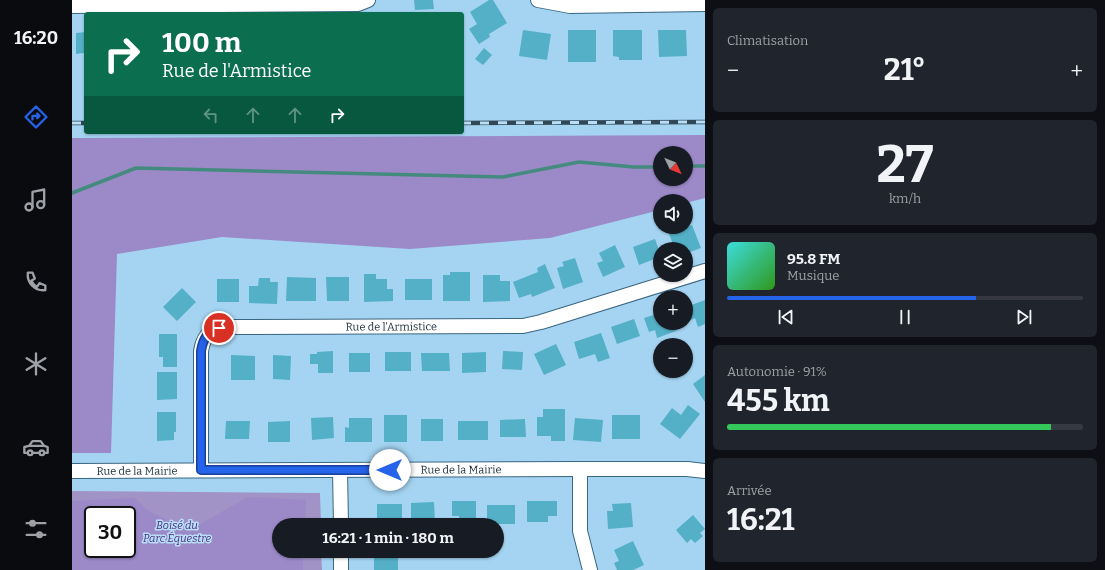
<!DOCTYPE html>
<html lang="fr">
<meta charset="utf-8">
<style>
body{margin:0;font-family:Bitter,serif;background:#20242c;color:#f1f3f6;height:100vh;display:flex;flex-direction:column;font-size:15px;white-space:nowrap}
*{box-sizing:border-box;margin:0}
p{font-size:13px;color:#9ea1a6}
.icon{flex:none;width:22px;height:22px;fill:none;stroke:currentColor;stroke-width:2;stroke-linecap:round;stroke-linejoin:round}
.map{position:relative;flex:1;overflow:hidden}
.drawer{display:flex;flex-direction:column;gap:8px;padding:8px;background:#0d0f14;width:400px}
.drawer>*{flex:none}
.banner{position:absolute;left:12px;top:12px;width:380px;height:122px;border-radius:4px;box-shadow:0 1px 3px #0004;background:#0b6e4f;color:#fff;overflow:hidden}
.needle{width:26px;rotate:133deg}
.fabs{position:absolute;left:581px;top:146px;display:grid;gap:8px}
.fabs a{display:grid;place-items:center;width:40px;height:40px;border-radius:50%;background:#171b24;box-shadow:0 1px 3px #0004;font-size:20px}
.speed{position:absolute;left:12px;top:506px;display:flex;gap:8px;font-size:20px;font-weight:700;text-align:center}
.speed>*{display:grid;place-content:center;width:52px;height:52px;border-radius:50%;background:#171b24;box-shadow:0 1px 3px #0004;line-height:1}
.speed .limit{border:2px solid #111;border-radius:6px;background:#fff;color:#111}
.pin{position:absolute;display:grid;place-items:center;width:34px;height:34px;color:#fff;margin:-17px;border:2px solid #fff;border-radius:50%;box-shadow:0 1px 4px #0007}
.me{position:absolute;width:44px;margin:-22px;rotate:270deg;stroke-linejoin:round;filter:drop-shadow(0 0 3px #0008)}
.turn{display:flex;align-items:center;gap:14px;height:84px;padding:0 12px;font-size:18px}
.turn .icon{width:52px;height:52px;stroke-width:2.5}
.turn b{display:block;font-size:28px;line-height:34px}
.lanes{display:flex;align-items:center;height:38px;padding:0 12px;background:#0003;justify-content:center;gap:20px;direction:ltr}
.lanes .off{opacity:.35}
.big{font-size:30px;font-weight:700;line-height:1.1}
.drawer .tile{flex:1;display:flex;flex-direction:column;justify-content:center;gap:6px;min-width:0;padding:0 14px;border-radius:6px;background:#20242c}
.drawer .dial{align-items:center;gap:0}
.dial b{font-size:52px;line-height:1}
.song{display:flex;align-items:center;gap:12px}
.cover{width:48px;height:48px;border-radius:6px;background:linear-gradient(135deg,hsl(180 70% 55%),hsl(110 70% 35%))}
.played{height:4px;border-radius:2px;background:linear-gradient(90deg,#2563eb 70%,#363941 70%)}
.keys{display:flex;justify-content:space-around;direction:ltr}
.heat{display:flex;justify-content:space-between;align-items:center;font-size:22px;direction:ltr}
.charge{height:6px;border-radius:3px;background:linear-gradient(90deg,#34c759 91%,#363941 0)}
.trip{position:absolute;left:200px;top:518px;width:232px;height:40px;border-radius:20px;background:#171b24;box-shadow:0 1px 3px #0004;font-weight:700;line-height:40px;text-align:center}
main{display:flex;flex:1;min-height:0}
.tabs{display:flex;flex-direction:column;width:72px;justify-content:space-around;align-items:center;background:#090b0e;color:#9ea1a6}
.tabs .icon{width:28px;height:28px}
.tabs .active{color:#2563eb}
.tabs b{font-size:18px;color:#f1f3f6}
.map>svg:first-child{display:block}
.green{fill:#a193c6;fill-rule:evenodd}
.forest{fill:#9b89c8;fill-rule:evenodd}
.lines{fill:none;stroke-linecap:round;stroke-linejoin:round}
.stream{stroke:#458a7f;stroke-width:3.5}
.building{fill:#54b0c7}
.minor-casing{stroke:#396681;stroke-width:16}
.minor{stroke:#fff;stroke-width:14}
.rail-casing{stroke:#304755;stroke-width:4.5}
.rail{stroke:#b9dff8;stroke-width:3;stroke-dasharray:9;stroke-linecap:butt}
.route-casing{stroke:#184099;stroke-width:10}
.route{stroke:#2563eb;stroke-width:7}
.labels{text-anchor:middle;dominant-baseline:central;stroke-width:3;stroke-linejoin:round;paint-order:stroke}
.street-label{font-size:11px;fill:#1a2d38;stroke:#b9dff8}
.park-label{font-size:11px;font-style:italic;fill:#4c317d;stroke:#b9dff8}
</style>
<main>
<nav class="tabs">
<b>16:20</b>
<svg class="icon active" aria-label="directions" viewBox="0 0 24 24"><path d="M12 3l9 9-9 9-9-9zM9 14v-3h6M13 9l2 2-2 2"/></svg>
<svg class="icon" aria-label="music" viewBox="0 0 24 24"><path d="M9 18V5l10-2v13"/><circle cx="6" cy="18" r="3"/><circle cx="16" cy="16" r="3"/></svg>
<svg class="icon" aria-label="phone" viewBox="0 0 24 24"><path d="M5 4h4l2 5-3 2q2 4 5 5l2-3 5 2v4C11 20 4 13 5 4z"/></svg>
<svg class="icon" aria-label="climate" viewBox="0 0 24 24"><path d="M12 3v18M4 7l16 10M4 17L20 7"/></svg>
<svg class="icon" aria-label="car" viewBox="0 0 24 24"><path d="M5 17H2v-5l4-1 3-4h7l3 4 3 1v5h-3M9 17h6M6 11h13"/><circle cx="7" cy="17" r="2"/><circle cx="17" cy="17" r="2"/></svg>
<svg class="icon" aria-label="filters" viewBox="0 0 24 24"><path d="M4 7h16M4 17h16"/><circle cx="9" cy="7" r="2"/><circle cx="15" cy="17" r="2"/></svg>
</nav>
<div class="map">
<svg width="633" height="570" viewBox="0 0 633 570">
<rect width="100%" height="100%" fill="#a4d4f2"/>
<path class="green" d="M 0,491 L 248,493 L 249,525 L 207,525 L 207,551 L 249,551 L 250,570 L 0,570 ZM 21,515 L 55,515 L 55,549 L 21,549 Z"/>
<path class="forest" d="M 633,135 L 633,198 L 614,203 L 614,201 L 588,201 L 588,210 L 478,238 L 338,249 L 150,237 L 45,254 L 39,453 L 0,453 L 0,138 ZM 588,153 L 614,153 L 614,179 L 588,179 Z
M 176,497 L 234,500 L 233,525 L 207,525 L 207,551 L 231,551 L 231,570 L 0,570 L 0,501 L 62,498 L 77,511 L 116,531 ZM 21,515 L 55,515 L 55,549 L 21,549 Z"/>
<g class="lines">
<path class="stream" d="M 614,166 L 633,166
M 0,193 L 64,168 L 431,177 L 507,162 L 562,167 L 588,167"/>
</g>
<path class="building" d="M 342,0 L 361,0 L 362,9 L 343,10 Z
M 417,0 L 421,0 L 435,23 L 417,34 L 418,37 L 407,44 L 397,29 L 405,24 L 398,12 Z
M 451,30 L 479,34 L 475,60 L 447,56 Z
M 496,30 L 524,30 L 524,62 L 496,62 Z
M 541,30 L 570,30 L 570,60 L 547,60 L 547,57 L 541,56 Z
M 586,30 L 614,30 L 615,56 L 587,57 Z
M 14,32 L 14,57 L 12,57 L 12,53 L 4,54 L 4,33 Z
M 412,48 L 420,55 L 411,65 L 403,59 Z
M 620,225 L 629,248 L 618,252 L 616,248 L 612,249 L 603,249 L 597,234 Z
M 583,239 L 588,253 L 588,257 L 567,265 L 561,247 Z
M 543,245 L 553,267 L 531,277 L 525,263 L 531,261 L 527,253 Z
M 503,258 L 511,282 L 491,289 L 485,268 L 492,266 L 490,262 Z
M 473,264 L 483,288 L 460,297 L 459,294 L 447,298 L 441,282 L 466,272 L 465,268 Z
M 378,272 L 398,272 L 398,301 L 371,301 L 371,275 L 378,275 Z
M 292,274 L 304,274 L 304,279 L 315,279 L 315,289 L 321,289 L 321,301 L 292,302 Z
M 411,275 L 428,275 L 428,281 L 438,281 L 438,301 L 411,302 Z
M 215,277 L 244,278 L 244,301 L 214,301 Z
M 254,277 L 277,277 L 277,301 L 255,301 Z
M 187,278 L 198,278 L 198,282 L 206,282 L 205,304 L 177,303 L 177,286 L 186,286 Z
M 145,279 L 167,279 L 167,302 L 145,302 Z
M 333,279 L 360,279 L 360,300 L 333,300 Z
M 110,288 L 124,302 L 105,321 L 91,307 Z
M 633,300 L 633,324 L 626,327 L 623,318 L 617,321 L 614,312 L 614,307 Z
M 588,313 L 588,323 L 601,323 L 604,331 L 585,338 L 583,330 L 577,332 L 572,318 Z
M 562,319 L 568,336 L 545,344 L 539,327 Z
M 529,333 L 538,358 L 526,362 L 523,354 L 507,359 L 502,342 Z
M 87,334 L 105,334 L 105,367 L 91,367 L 91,357 L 87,357 Z
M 484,344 L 494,365 L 472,375 L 462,354 Z
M 261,351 L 261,373 L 246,373 L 246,364 L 238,364 L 238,354 L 245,354 L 245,352 Z
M 431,351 L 451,352 L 450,370 L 430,369 Z
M 313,352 L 339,352 L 339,371 L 313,371 Z
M 414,352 L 414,372 L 390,373 L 390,353 Z
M 277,353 L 298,353 L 298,372 L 277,372 Z
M 349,353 L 377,353 L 378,371 L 350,371 Z
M 159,355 L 183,356 L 183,380 L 159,380 Z
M 201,355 L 219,356 L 218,380 L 201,379 Z
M 85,372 L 105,372 L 105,399 L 85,400 Z
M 633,375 L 633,402 L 621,384 Z
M 616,405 L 628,414 L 608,439 L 588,424 L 600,408 L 609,415 Z
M 471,409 L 493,409 L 493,441 L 479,441 L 479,436 L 465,436 L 465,417 L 471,417 Z
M 85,412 L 104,412 L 104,432 L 102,432 L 102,440 L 85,441 Z
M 312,415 L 335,415 L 335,442 L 312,442 Z
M 540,415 L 568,415 L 568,439 L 540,439 Z
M 261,417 L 262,438 L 240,440 L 239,418 Z
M 277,418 L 300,418 L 300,442 L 273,442 L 273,427 L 277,428 Z
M 503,418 L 531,420 L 529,442 L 501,440 Z
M 349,419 L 371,419 L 371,441 L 349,441 Z
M 453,419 L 454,437 L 428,437 L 428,420 Z
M 154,421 L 178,421 L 177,439 L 153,439 Z
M 218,421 L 218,442 L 196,442 L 196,422 Z
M 386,421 L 416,421 L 416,440 L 386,440 Z
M 380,501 L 404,501 L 404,522 L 387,522 L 387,516 L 380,516 Z
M 455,501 L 485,501 L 485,516 L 476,516 L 476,522 L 455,522 Z
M 362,502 L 363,523 L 339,524 L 339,503 Z
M 559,503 L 561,527 L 536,529 L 535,511 L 541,511 L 540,504 Z
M 305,504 L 330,504 L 330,525 L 305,525 Z
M 415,505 L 443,505 L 443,524 L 415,524 Z
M 621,515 L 633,529 L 628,533 L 631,536 L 623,543 L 619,539 L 615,543 L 604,530 Z
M 561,541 L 572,565 L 561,570 L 545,570 L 542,563 L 547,561 L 542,550 Z
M 302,551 L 326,551 L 326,570 L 302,570 Z"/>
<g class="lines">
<defs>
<g id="minor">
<path d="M 466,0 L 498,6 L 633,4"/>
<path d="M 0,6 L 286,4 L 296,0"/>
<path d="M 508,469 L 508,531 L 518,570"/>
<path id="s1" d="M 129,470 L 129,351 C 132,332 141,329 159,327 L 451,326 L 469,322 L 633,271"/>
<path d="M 268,470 L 269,525"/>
<path id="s2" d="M 0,471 L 508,469 L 615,469 L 633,471"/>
<path d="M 269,551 L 269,570"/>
</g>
</defs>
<use href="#minor" class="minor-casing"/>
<use href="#minor" class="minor"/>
<defs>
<path id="rail" d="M 0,123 L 14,123
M 390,123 L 633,122"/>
</defs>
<use href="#rail" class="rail-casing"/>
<use href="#rail" class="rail"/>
</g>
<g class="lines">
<defs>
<path id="route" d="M 147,328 C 135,332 131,339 129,351 L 129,470 L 318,470"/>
</defs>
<use href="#route" class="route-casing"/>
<use href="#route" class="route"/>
</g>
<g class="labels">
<g class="street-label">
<text stroke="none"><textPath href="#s1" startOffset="322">Rue de l'Armistice</textPath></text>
<text stroke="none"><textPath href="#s2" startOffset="65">Rue de la Mairie</textPath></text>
<text stroke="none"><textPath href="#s2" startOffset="389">Rue de la Mairie</textPath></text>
</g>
<g class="park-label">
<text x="105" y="525">Boisé du<tspan x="105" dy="13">Parc Équestre</tspan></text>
</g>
</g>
</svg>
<div class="fabs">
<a><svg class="needle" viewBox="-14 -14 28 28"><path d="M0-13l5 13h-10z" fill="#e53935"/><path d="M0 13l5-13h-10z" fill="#9ea1a6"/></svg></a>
<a><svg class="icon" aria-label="sound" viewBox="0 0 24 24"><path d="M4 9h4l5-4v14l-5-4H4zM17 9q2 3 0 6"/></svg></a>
<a><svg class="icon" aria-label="layers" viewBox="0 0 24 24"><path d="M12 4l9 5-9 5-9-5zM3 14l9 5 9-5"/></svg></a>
<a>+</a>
<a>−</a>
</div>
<div class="speed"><div class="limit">30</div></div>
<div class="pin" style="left:147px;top:328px;background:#d93025"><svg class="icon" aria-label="arrive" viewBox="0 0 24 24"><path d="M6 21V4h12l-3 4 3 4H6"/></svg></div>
<svg class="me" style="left:318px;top:470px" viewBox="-20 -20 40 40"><circle r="19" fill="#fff"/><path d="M0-13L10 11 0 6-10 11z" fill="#2563eb"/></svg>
<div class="trip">16:21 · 1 min · 180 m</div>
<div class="banner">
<div class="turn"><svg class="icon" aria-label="right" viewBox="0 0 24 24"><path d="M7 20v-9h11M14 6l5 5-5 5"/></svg><div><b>100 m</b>Rue de l'Armistice</div></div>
<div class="lanes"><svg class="icon off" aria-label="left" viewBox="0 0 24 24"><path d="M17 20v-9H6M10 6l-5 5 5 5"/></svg><svg class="icon off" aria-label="ahead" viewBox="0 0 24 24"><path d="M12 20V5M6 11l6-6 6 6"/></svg><svg class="icon off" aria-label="ahead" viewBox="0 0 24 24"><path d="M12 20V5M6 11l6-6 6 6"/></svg><svg class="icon" aria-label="right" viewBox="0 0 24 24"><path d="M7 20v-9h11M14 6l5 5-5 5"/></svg></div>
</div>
</div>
<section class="drawer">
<div class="tile"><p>Climatisation</p>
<div class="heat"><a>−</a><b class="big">21°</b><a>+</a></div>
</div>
<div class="tile dial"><b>27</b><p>km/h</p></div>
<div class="tile">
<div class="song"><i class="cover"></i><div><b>95.8 FM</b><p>Musique</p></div></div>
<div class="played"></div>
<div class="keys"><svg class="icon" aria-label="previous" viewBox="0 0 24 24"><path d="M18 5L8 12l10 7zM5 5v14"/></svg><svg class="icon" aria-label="pause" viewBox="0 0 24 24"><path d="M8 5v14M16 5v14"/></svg><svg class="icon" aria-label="next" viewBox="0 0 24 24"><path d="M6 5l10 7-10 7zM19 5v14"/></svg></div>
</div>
<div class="tile"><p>Autonomie · 91%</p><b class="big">455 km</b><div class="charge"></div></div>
<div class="tile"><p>Arrivée</p><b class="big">16:21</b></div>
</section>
</main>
